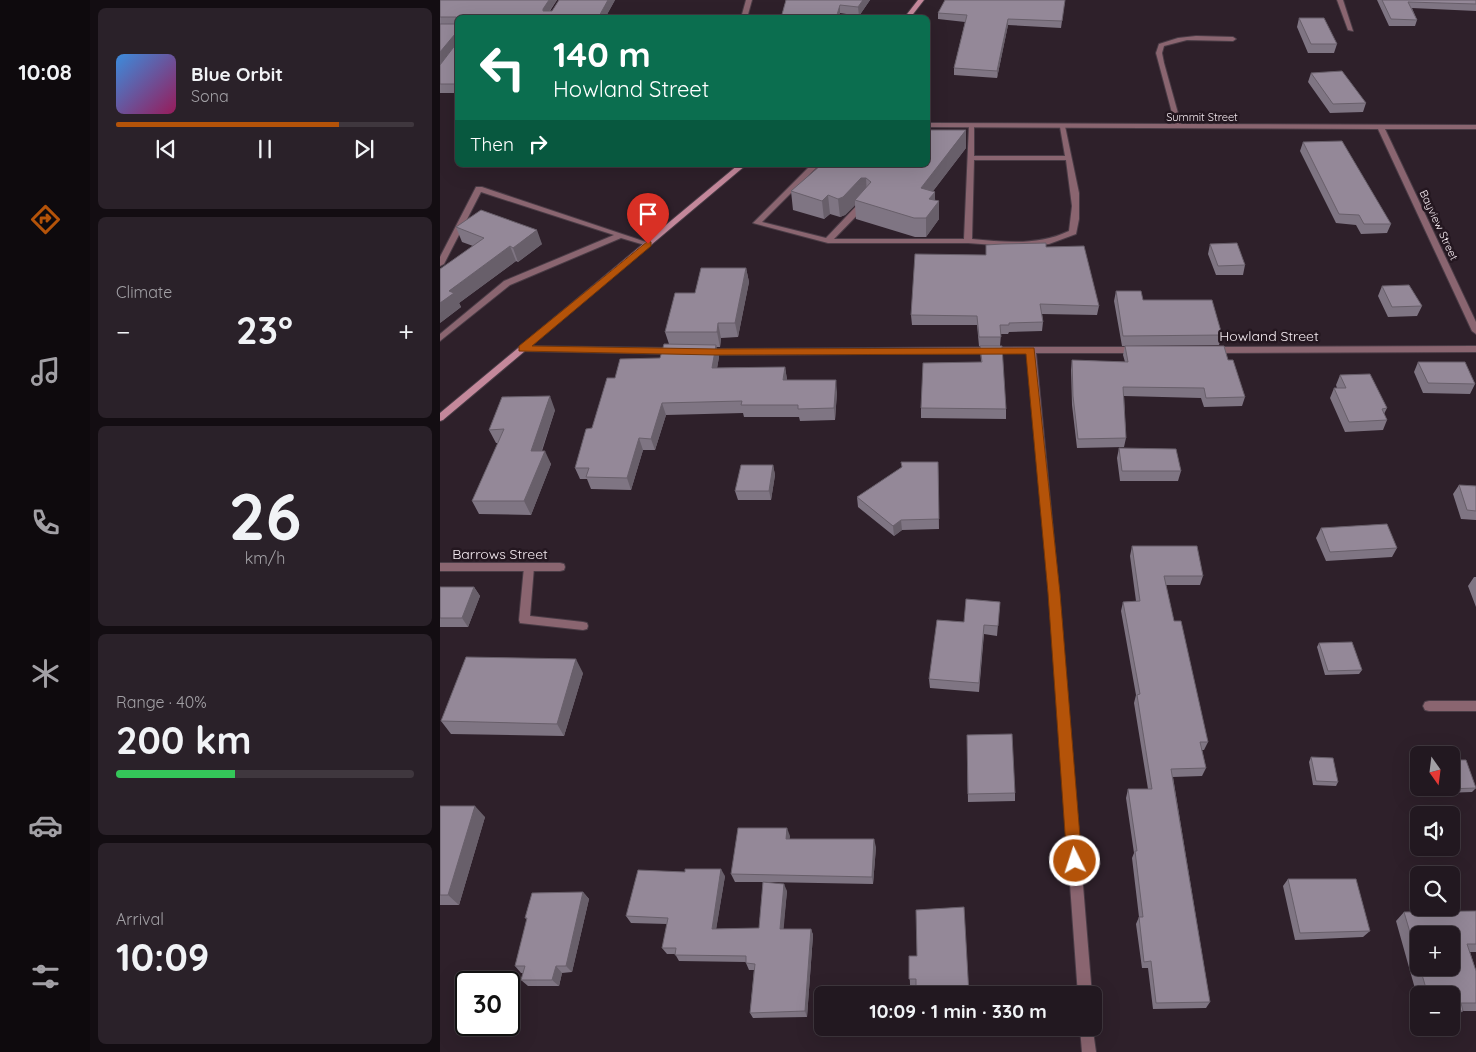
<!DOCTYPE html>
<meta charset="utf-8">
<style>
body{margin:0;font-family:Quicksand,sans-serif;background:#2a2129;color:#f1f3f6;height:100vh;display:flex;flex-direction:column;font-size:19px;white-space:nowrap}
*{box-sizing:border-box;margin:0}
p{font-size:16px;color:#a2a0a5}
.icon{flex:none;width:28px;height:28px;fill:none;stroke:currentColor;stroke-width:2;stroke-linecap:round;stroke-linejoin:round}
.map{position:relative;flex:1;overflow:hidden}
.drawer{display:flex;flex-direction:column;gap:8px;padding:8px;background:#130d12;width:350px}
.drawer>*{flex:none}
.guide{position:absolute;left:15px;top:15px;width:475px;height:152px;border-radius:8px;box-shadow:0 5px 20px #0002,0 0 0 1px #3f373e;background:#0b6e4f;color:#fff;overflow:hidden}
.needle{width:32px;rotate:166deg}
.tools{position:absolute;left:970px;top:746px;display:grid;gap:10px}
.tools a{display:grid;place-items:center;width:50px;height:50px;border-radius:8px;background:#221820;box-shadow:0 5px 20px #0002,0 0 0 1px #3f373e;font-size:25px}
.speed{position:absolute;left:15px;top:971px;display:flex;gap:10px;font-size:25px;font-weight:700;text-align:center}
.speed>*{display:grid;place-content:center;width:65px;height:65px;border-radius:50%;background:#221820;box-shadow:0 5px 20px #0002,0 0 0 1px #3f373e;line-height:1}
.speed .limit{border:2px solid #111;border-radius:8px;background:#fff;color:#111}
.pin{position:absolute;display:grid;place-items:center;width:42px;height:42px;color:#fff;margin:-51px -21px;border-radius:50% 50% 50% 0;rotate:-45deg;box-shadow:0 0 5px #0007}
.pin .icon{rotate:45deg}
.me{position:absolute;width:55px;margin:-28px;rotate:356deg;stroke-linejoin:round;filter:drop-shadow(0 0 4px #0008)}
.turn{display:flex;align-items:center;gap:18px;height:105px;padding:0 15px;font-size:22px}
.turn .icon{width:65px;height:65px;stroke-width:2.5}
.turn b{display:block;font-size:35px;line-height:42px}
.then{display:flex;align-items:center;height:48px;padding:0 15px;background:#0003;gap:10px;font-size:19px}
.big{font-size:38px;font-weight:700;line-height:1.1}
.drawer .widget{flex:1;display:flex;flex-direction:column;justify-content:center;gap:8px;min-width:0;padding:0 18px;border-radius:8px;background:#2a2129}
.drawer .dial{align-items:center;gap:0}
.dial b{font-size:65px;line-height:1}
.song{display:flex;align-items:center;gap:15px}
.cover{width:60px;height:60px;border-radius:8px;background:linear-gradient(135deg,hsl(210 70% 55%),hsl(330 70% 35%))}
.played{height:5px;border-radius:2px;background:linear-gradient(90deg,#b45309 75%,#3f373e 75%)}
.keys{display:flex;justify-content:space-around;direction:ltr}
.heat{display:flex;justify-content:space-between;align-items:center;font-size:28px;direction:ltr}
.charge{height:8px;border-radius:4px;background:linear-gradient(90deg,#34c759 40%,#3f373e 0)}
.trip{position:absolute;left:374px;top:986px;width:288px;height:50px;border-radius:8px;background:#221820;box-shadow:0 5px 20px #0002,0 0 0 1px #3f373e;font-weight:700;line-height:50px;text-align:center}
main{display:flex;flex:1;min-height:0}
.tab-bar{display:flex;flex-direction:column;width:90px;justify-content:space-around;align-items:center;background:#0e0a0d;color:#a2a0a5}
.tab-bar .icon{width:35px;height:35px}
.tab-bar .selected{color:#b45309}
.tab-bar b{font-size:22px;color:#f1f3f6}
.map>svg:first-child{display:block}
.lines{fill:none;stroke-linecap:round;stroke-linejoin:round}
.service-casing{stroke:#4a3c46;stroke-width:2}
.minor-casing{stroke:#4a3c46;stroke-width:2}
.secondary-casing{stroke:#4a3c46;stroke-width:2}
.service{fill:#8a6570;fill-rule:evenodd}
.minor{fill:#8a6570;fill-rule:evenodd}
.secondary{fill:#c4889b;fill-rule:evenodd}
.wall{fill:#7f7583;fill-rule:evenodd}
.shaded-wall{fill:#685f6a}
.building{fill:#948898;stroke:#685f6a}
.route{fill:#b45309;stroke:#753606}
.labels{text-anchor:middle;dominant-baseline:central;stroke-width:5;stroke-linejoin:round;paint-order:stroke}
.far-street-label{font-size:11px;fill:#f5ebf1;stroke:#241720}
.street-label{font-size:14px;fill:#f5ebf1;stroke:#241720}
</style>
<main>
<nav class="tab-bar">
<b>10:08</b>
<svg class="icon selected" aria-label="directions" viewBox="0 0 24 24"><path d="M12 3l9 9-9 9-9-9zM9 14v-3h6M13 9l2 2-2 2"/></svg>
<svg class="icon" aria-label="music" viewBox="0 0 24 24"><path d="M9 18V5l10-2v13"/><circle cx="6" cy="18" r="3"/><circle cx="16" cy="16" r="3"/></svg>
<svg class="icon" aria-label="phone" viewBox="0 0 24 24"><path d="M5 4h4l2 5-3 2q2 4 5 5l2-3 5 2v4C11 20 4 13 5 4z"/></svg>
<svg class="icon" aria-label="climate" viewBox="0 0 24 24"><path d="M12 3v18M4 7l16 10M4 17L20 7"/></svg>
<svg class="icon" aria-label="car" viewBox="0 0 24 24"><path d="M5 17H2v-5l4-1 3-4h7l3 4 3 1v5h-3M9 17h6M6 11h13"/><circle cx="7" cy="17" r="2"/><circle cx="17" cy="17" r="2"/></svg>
<svg class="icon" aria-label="filters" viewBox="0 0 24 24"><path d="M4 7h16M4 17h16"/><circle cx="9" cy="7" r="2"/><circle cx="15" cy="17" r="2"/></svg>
</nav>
<section class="drawer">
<div class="widget">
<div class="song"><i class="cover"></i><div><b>Blue Orbit</b><p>Sona</p></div></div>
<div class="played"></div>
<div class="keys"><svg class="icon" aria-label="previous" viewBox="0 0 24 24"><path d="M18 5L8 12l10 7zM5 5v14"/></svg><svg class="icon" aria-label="pause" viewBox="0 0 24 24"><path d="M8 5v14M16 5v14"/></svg><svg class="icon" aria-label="next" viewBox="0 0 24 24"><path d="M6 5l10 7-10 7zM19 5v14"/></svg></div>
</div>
<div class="widget"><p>Climate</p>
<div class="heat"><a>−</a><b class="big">23°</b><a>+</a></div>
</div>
<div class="widget dial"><b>26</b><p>km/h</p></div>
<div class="widget"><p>Range · 40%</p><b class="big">200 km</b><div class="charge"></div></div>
<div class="widget"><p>Arrival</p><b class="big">10:09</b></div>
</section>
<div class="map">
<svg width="1036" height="1052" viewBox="0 0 1036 1052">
<rect width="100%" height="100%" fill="#2e202a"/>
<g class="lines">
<defs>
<path id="service" d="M 529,125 L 534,126 L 534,156 L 625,156 L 620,127 L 625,126 L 639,193 L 639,219 L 636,234 L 609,244 L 582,247 L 528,243 L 388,243 L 313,223 L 371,165 L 379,165 L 322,222 L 386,238 L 422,200 L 425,200 L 429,202 L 428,204 L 394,239 L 524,239 ZM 534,160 L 626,160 L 632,206 L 629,231 C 598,246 565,242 532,239 Z
M 36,187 L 42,187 L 212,244 L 208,246 L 181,238 L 70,285 L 0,341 L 0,334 L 64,281 L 174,235 L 41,192 L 4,264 L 0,266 L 0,257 Z
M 89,563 L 93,564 L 94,567 L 90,616 L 143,622 L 147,623 L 148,626 L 147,629 L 143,630 L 80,623 L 79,620 L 84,567 L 85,564 Z"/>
<path id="minor" d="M 306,0 L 312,0 L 307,18 L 301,18 Z
M 897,0 L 903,0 L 913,31 L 908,30 Z
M 756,36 L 793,37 L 796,39 L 793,41 L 747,40 L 724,46 L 722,53 L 724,63 L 741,124 L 1036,125 L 1036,129 L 945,129 L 1036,322 L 1036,334 L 1032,331 L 938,129 L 488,127 L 488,123 L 735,124 L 716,53 L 719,44 L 738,38 Z
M 83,346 L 235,348 L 239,351 L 235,354 L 80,351 L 79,349 L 80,347 Z
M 1036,346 L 1036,352 L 772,353 L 768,350 L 772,347 Z
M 591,347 L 698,347 L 702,350 L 698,353 L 596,353 L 619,593 L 652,995 L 638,995 L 609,593 L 587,353 L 265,355 L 261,352 L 265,349 Z
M 0,563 L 120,563 L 124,564 L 125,567 L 124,570 L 120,571 L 0,571 Z
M 989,701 L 1036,701 L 1036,711 L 989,711 L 985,710 L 983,706 L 985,702 Z
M 652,1024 L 656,1052 L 642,1052 L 640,1028 L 652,1028 Z"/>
<path id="secondary" d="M 478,0 L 484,0 L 470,18 L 464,18 Z
M 298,165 L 306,165 L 3,420 L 0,421 L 0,413 Z"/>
</defs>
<use href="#service" class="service-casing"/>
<use href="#minor" class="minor-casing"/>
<use href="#secondary" class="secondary-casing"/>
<use href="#service" class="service"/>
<use href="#minor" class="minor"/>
<use href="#secondary" class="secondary"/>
</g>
<path class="wall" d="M 0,0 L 117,0 L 110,11 L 175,0 L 165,18 L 18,18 L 18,93 L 0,93 Z
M 346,0 L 430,0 L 419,16 L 400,13 L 399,18 L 341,18 Z
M 625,0 L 621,28 L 568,25 L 557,78 L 514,75 L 514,68 L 525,22 L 498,19 L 498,13 Z
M 937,0 L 1036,0 L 1036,11 L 972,8 L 977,20 L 975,26 L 949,26 Z
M 859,18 L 897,44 L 894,53 L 868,53 L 857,27 Z
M 871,73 L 926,103 L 923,112 L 890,113 L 868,82 Z
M 863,142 L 951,224 L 947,233 L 921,234 L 916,225 L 896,223 L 860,151 Z
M 526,148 L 493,191 L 495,192 L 495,200 L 499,201 L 499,219 L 486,237 L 475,237 L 416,219 L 415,205 L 405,215 L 400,217 L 390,214 L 384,219 L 353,210 L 351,191 Z
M 16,227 L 102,244 L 78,262 L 76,261 L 19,303 L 21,307 L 0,323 L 33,246 L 22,242 Z
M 770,244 L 805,265 L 803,275 L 776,275 L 768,254 Z
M 546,245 L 606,247 L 659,306 L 657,315 L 602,314 L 603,322 L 602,331 L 569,332 L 568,334 L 561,334 L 560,346 L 566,409 L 566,419 L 481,418 L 481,408 L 541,362 L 540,346 L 539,346 L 537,325 L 472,325 L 471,315 L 546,255 Z
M 306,268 L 309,282 L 298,337 L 281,338 L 280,347 L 276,347 L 279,357 L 277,368 L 345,367 L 347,380 L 397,392 L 395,420 L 360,421 L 359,417 L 304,417 L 303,413 L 226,415 L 215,450 L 203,450 L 191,490 L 151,489 L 147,479 L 140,479 L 135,468 L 175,378 L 220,358 L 229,344 L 225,332 L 255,293 Z
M 942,286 L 982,306 L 977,316 L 948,317 L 938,296 Z
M 676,291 L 703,300 L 782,335 L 779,345 L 682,346 L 674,301 Z
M 685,346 L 788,360 L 805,397 L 802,406 L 764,407 L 761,398 L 684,396 L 686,438 L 684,447 L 637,448 L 632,405 L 631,370 L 632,360 L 685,362 L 683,355 Z
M 978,362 L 1035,384 L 1030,394 L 983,393 L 974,372 Z
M 900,375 L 947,408 L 944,414 L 947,420 L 943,430 L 905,432 L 890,398 L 894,388 L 897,388 L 896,385 Z
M 115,410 L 102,451 L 111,464 L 91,515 L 39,514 L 32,501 L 58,443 L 56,443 L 49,430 Z
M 679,448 L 741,471 L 738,481 L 680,481 L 677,458 Z
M 498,462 L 499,529 L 462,530 L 454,536 L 418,507 L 417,497 Z
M 333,465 L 335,475 L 331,500 L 298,500 L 295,491 Z
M 1019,485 L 1036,486 L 1036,520 L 1021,519 L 1013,494 Z
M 881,528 L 957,548 L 952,557 L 886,561 L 876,538 Z
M 692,546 L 763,576 L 760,585 L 726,585 L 734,621 L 768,742 L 764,750 L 762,750 L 766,768 L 762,776 L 733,777 L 770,1002 L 766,1008 L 713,1009 L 708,968 L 702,968 L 696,924 L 699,917 L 692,858 L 694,853 L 686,798 L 688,789 L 708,789 L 694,703 L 696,695 L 681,611 L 683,602 L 696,601 L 690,556 Z
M 1034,577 L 1036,577 L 1036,607 L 1028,586 Z
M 0,587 L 34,587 L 40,596 L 28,627 L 0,627 Z
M 560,602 L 557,636 L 544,634 L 539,692 L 490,688 L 489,679 L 524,622 Z
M 879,643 L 922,670 L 919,674 L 885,675 L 877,647 Z
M 143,673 L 124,736 L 11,734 L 1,721 Z
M 527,743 L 575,793 L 575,801 L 528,802 Z
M 871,757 L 898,782 L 896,786 L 873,785 L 869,762 Z
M 1002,788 L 1036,788 L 1032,792 L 1004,793 Z
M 0,806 L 45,817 L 19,905 L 0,905 Z
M 350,836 L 349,839 L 436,847 L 433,884 L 324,882 L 347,891 L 343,929 L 371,929 L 373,935 L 367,1017 L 313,1018 L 310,1013 L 314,970 L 309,970 L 306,963 L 306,962 L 239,961 L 235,954 L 227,954 L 222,948 L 227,924 L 191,923 L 186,916 L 285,876 L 276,929 L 319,928 L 323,882 L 295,882 L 291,874 Z
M 848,879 L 930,931 L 923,937 L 855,940 L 843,886 Z
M 143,892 L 149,899 L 132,972 L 122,973 L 119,986 L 88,986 L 81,980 L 83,973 L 81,973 L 75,966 L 87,919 L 85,918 Z
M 1036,911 L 1036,952 L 1030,952 L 1036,971 L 1036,1011 L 1023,1011 L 1013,1018 L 1011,1018 L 1011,995 L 979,995 L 979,1003 L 956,921 L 964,912 ZM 979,935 L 1011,968 L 979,968 Z
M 469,956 L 529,995 L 476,985 L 470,985 Z"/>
<path class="shaded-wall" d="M 109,0 L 117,0 L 105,17 L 103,9 Z
M 168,0 L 175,0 L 165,18 L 158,18 Z
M 423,0 L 430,0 L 419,16 L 418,7 Z
M 400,5 L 400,13 L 399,18 L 396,18 Z
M 568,19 L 568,25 L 557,78 L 557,71 Z
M 15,34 L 18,41 L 0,65 L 0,52 Z
M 491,65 L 491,74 L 488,78 L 488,68 Z
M 526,130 L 526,148 L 481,207 L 481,188 Z
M 421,178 L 426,178 L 427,196 L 415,200 L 415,205 L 405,215 L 400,217 L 398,199 Z
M 495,192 L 495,206 L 499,201 L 499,219 L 486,237 L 486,218 L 489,199 Z
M 388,195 L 390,214 L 384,219 L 382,201 Z
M 97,230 L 102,244 L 78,262 L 73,248 Z
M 70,246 L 76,261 L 19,303 L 21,307 L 0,323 L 0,303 L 9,291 Z
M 306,268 L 309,282 L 298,337 L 295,323 Z
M 278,323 L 281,338 L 280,347 L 277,332 Z
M 276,345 L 279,357 L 275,380 L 272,368 Z
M 345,367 L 347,379 L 345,392 L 343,380 Z
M 396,380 L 397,392 L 395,420 L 394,408 Z
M 110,396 L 115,410 L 97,464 L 91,451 Z
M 222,403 L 226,415 L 215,450 L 211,439 Z
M 199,438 L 203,450 L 191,490 L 187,478 Z
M 105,451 L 111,464 L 91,515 L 84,501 Z
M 333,465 L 335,475 L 331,500 L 329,491 Z
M 461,520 L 462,530 L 454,536 L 453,526 Z
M 34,587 L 40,596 L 28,627 L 22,618 Z
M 136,659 L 143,673 L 124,736 L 117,724 Z
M 35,806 L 45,817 L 19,905 L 8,895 Z
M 347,828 L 350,836 L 349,847 L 346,839 Z
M 434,839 L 436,847 L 433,884 L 432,877 Z
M 281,869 L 285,876 L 275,936 L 272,929 Z
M 344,884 L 347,891 L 343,936 L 340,929 Z
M 143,892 L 149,899 L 132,972 L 126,966 Z
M 371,929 L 373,935 L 367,1017 L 365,1011 Z
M 116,966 L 122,973 L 119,986 L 112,980 Z"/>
<path class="building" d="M 0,0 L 109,0 L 103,9 L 103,11 L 112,11 L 119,0 L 168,0 L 158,18 L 18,18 L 18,84 L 0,84 L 0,65 L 16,44 L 17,35 L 15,34 L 0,52 L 0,24 L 15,24 L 17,23 L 16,17 L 0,17 Z
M 346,0 L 423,0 L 418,7 L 400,5 L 396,18 L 341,18 Z
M 505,0 L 625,0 L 622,21 L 568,19 L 557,71 L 514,68 L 527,15 L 498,13 Z
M 942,0 L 1036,0 L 1036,4 L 968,2 L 977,20 L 951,19 Z
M 859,18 L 884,18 L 897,44 L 871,44 Z
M 488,64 L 491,65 L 488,68 Z
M 902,71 L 926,103 L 893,104 L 871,73 Z
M 488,130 L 526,130 L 481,188 L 495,192 L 489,199 L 499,201 L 486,218 L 474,218 L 415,200 L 431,182 L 426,178 L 421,178 L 403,197 L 398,199 L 388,195 L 382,201 L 351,191 L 381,165 L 488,165 Z
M 902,141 L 951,224 L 924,224 L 919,215 L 899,214 L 863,142 Z
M 41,210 L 97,230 L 73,248 L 70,246 L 9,291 L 14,293 L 0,303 L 0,269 L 44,238 L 16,227 Z
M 606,243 L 606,247 L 644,246 L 659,306 L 600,304 L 603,322 L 569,323 L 569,325 L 560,325 L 561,337 L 539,337 L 537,316 L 471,315 L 475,254 L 546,255 L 546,245 L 562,244 Z
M 797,243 L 805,265 L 778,266 L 770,244 Z
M 261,268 L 306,268 L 295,323 L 278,323 L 277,332 L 225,332 L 235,293 L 255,293 Z
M 969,285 L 982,306 L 952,307 L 942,286 Z
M 676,291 L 701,291 L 703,300 L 772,300 L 782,335 L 683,336 Z
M 224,344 L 276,345 L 272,368 L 345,367 L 343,380 L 396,380 L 394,408 L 358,409 L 358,405 L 301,405 L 302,401 L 222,403 L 211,439 L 199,438 L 187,478 L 146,477 L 149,468 L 135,468 L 146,429 L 152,428 L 167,378 L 175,378 L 180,359 L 220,358 Z
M 540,346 L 562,346 L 566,409 L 481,408 L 483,363 L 542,362 Z
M 685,346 L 784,346 L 788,360 L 793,360 L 805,397 L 766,398 L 764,388 L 683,387 L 686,438 L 638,439 L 633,396 L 632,360 L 688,362 Z
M 978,362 L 1025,362 L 1035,384 L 988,383 Z
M 930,374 L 947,408 L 942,409 L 947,420 L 909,422 L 894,388 L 906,388 L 900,375 Z
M 110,396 L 91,451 L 105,451 L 84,501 L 32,501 L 64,429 L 49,430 L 62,397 Z
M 679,448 L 736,449 L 741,471 L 682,471 Z
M 461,462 L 498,462 L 499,519 L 461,520 L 453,526 L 417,497 L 462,467 Z
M 301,465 L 333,465 L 329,491 L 295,491 Z
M 1019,485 L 1036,486 L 1036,511 L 1027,510 Z
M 947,524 L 957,548 L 890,552 L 881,528 Z
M 692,546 L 757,546 L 763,576 L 724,576 L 734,621 L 741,621 L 768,742 L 760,742 L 766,768 L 731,769 L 770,1002 L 716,1003 L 711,961 L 704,962 L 699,917 L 703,917 L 695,851 L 697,851 L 688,789 L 712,789 L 697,695 L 700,694 L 683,602 L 700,601 Z
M 0,587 L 34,587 L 22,618 L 0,618 Z
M 526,599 L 560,602 L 558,626 L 544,625 L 539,683 L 489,679 L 497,620 L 524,622 Z
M 912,642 L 922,670 L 888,671 L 879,643 Z
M 26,657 L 136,659 L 117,724 L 1,721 Z
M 572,734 L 575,793 L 528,794 L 527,735 Z
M 871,757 L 893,758 L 898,782 L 876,781 Z
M 1011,760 L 1026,760 L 1036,788 L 1007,789 L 1007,788 L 1011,788 Z
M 0,806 L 35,806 L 8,895 L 0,895 Z
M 298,828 L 347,828 L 346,839 L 434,839 L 432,877 L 291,874 Z
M 245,869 L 281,869 L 272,929 L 319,928 L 323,882 L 344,884 L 340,929 L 371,929 L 365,1011 L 310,1013 L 315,964 L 306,963 L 306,956 L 235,955 L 236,948 L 222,948 L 228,918 L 186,916 L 198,870 L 245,872 Z
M 848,879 L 916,879 L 930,931 L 860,933 Z
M 143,892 L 126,966 L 116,966 L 112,980 L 81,980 L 85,966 L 75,966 L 87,918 L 85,918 L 92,893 Z
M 524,907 L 529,995 L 476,995 L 476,979 L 469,979 L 469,956 L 477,956 L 476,910 Z
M 1036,911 L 1036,944 L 1027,944 L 1036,971 L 1036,1003 L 1021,1003 L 1023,1011 L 1011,1011 L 1011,995 L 988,995 L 980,968 L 1011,968 L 1011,935 L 979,935 L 979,963 L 964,912 Z"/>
<path class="route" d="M 208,241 L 211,242 L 211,246 L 92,346 L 276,349 L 594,348 L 620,593 L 642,861 L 640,866 L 635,868 L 630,866 L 627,861 L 608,593 L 586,354 L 276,355 L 79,351 L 79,346 Z"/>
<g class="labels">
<g class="far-street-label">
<text x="762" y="117">Summit Street</text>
<text transform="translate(999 225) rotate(65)">Bayview Street</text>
</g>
<g class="street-label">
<text x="829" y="336">Howland Street</text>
<text x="60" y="554">Barrows Street</text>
</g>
</g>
</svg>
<div class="tools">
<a><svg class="needle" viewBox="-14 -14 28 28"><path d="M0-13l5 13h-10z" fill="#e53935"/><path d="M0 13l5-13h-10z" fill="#a2a0a5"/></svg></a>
<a><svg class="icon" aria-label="sound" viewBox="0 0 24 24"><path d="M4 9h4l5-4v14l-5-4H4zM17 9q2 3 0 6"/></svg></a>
<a><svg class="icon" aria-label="search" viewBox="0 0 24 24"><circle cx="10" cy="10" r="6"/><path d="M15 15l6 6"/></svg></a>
<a>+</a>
<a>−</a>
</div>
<div class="speed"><div class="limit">30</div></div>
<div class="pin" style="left:208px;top:244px;background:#d93025"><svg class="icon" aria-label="arrive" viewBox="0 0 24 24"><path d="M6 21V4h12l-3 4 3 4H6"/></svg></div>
<svg class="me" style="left:635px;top:861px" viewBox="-20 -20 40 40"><circle r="17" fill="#b45309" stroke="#fff" stroke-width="3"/><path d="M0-11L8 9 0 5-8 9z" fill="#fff"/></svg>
<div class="trip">10:09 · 1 min · 330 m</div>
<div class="guide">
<div class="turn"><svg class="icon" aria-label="left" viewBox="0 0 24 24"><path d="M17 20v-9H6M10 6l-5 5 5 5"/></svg><div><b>140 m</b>Howland Street</div></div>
<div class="then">Then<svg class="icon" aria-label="right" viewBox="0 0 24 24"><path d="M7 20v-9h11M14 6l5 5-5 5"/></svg></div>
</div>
</div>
</main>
